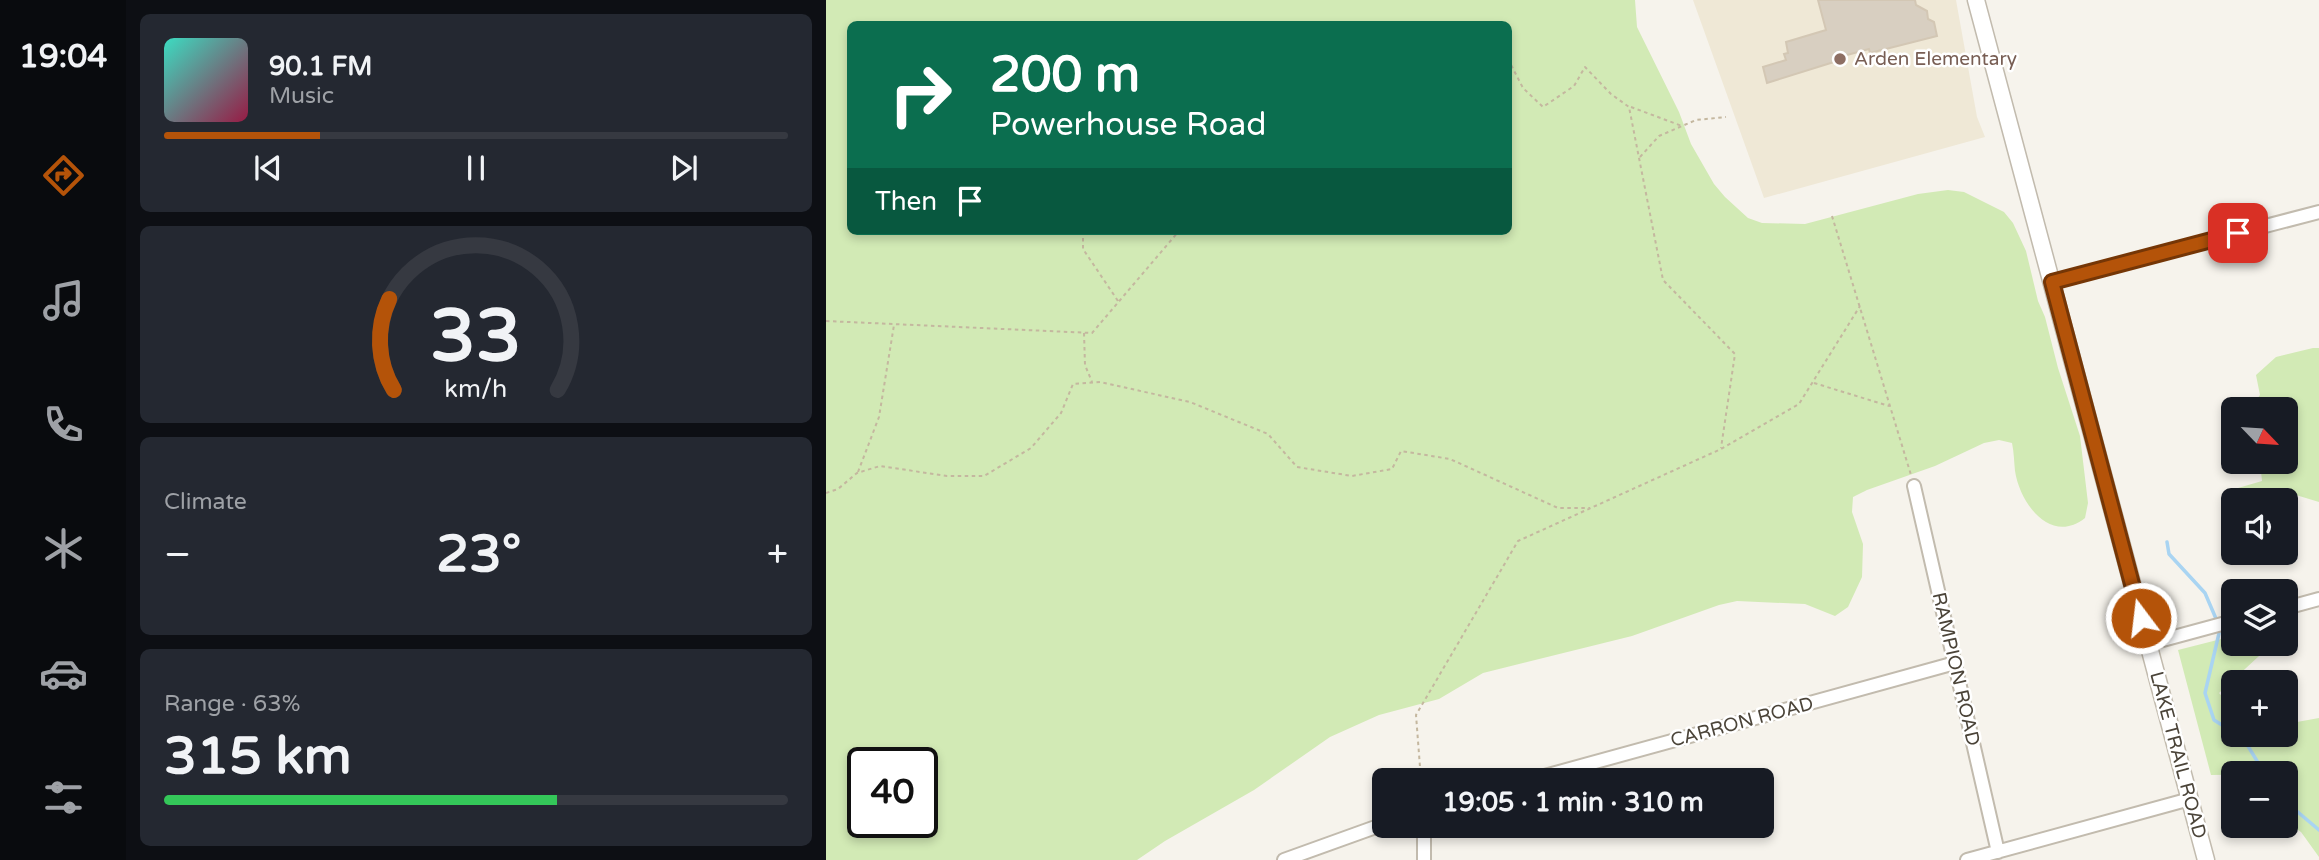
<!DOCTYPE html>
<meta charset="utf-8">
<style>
body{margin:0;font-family:"Varela Round",sans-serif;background:#242831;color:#f1f3f6;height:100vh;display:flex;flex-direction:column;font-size:26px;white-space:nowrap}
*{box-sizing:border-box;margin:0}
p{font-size:23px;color:#9ea1a6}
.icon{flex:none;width:38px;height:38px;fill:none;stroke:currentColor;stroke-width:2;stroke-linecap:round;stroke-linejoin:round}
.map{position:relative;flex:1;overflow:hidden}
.drawer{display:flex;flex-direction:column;gap:14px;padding:14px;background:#0d0f14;width:700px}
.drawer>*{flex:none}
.hud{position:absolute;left:21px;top:21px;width:665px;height:214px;border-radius:10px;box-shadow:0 4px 10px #0003;background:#0b6e4f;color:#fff;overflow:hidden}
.needle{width:46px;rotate:115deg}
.tools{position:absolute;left:1395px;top:397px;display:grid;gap:14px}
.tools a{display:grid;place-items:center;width:77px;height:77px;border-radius:10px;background:#171b24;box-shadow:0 4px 10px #0003;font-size:35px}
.speed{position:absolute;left:21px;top:747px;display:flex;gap:14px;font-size:35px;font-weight:700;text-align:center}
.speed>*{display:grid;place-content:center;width:91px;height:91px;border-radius:50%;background:#171b24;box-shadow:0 4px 10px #0003;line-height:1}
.speed .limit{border:4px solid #111;border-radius:10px;background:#fff;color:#111}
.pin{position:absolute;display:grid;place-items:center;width:60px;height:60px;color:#fff;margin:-30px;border-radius:14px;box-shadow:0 4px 10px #0006}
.me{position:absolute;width:77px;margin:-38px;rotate:345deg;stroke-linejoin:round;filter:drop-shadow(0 0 5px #0008)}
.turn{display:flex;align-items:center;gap:24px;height:147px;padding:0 28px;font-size:32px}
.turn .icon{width:91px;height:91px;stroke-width:2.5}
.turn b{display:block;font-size:49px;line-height:60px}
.then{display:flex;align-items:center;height:66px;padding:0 28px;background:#0003;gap:14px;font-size:26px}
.big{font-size:52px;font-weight:700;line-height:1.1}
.drawer .tile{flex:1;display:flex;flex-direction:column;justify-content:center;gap:10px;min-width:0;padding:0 24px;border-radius:10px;background:#242831}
.drawer .dial{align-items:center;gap:0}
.dial svg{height:182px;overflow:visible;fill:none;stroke:#363941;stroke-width:7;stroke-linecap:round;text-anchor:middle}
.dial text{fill:#f1f3f6;stroke:none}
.song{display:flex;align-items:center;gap:21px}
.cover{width:84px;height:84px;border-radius:10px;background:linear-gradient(135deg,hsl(170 70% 55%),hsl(340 70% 35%))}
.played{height:7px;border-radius:4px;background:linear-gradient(90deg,#b45309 25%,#363941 25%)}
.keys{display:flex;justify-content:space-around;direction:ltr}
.heat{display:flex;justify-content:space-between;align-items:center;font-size:38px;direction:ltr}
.charge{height:10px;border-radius:5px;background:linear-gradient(90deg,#34c759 63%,#363941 0)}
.trip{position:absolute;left:546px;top:768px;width:402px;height:70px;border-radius:10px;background:#171b24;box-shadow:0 4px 10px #0003;font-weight:700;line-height:70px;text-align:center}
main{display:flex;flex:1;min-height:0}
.dock{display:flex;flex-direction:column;width:126px;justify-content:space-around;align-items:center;background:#090b0e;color:#9ea1a6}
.dock .icon{width:49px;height:49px}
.dock .current{color:#b45309}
.dock b{font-size:32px;color:#f1f3f6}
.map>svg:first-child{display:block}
.education{fill:#efe8d6}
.green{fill:#d2eab5;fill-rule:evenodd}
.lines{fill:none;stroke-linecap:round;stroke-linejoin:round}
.stream{stroke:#a9d4f2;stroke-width:3.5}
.building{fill:#d8cfc1;stroke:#d3c7b4;stroke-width:2}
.minor-casing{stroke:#c2bbae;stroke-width:16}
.tertiary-casing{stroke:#c2bbae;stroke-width:19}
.path{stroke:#c4b79f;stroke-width:2;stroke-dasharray:3.5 3.5;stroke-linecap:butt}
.minor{stroke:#fff;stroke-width:12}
.tertiary{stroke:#fff;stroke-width:16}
.route-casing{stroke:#753606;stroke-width:18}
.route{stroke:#b45309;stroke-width:12}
.education-dot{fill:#8d6e63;stroke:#fff;stroke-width:2.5}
.labels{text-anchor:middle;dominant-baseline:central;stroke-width:5;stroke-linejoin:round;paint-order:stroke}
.education-label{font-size:19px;fill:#785e54;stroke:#fff;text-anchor:start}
.street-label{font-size:19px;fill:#4b4439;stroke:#fff}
</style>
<main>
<nav class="dock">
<b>19:04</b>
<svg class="icon current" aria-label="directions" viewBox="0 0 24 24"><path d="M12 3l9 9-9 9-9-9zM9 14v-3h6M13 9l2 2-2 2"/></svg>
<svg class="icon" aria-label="music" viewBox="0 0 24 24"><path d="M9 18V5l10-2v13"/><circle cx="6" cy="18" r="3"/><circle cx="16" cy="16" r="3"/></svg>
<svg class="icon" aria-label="phone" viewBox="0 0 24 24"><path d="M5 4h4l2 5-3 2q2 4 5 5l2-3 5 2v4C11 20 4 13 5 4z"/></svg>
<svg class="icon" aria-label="climate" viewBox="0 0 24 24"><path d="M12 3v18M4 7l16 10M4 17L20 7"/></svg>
<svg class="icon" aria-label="car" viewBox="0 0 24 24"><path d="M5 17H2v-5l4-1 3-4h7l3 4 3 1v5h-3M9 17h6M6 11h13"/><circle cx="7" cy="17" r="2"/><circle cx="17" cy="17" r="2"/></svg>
<svg class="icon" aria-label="filters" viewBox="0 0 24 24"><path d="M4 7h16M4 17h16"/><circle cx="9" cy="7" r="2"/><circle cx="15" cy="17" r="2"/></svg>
</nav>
<section class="drawer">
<div class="tile">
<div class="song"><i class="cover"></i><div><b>90.1 FM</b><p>Music</p></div></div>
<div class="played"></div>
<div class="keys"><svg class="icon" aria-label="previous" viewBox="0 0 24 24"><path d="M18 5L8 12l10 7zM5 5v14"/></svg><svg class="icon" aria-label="pause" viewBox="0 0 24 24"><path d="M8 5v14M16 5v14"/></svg><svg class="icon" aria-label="next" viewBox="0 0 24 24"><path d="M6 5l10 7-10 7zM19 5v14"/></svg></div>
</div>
<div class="tile dial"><svg viewBox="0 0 100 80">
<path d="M14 69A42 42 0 1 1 86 69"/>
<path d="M14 69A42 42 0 0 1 12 29" stroke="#b45309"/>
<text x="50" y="56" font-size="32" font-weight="700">33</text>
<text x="50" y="72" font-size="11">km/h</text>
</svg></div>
<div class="tile"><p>Climate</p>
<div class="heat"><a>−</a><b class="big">23°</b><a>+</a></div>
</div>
<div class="tile"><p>Range · 63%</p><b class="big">315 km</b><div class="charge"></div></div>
</section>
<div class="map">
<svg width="1493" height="860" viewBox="0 0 1493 860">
<rect width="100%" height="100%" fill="#f6f3ec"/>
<path class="education" d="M 867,0 L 1130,0 L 1151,117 L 1159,137 L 938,198 Z"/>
<path class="green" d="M 0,0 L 809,0 L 811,27 L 853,112 L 865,144 L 888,184 L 899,197 L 922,218 L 936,223 L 979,224 L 1092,194 L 1122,190 L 1138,192 L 1178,212 L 1187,223 L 1200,251 L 1212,301 L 1219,317 L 1232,368 L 1254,436 L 1262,503 L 1259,518 C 1225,545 1194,504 1189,471 C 1188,462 1188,452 1186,443 L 1173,440 L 1158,443 L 1109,466 L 1041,490 L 1027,497 L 1026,512 L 1037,544 L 1036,577 L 1022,607 L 1009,616 L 979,604 L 911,601 L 893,605 L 806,636 L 657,673 L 613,699 L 553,715 L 504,737 L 428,790 L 339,841 L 311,860 L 0,860 ZM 24,24 L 682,24 L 682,231 L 24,231 ZM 37,763 L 96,763 L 96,822 L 37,822 Z
M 1487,348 L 1493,348 L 1493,502 L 1470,495 L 1455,500 L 1435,500 L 1412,488 L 1436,481 L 1434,462 L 1460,462 L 1460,410 L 1425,409 L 1425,407 L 1434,395 L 1430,375 L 1450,357 Z
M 1407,636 L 1407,644 L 1446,644 L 1393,693 L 1407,708 L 1407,735 L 1460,735 L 1460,724 L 1493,718 L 1493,857 L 1475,832 L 1460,822 L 1460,774 L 1385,775 L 1352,650 Z"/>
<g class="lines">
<path class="stream" d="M 1341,542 L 1343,554 L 1379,593 L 1391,621
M 1394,629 L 1379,693 L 1388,720 L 1407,732
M 1412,735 L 1417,738 L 1439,774
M 1460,802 L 1493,830"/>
</g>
<path class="building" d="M 992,0 L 1089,0 L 1090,5 L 1101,11 L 1102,19 L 1108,22 L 1111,36 L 1044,53 L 1043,49 L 1010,58 L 1011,61 L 941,83 L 937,67 L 960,60 L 958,54 L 962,53 L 960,42 L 1000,30 Z"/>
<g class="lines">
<defs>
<path id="minor" d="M 1225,282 L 1493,212
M 1088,486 L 1172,852
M 1460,608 L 1493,599
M 1322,644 L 1407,621
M 704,780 L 1129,663
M 598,826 L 598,860
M 458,860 L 558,824
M 1141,860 L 1364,799"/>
<path id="tertiary" d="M 1150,0 L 1380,860"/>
</defs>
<use href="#minor" class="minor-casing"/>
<use href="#tertiary" class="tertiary-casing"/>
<path class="path" d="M 682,59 L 697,88 L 717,107 L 748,86 L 759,67 L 785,94 L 803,107 L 837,280 L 909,354 L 895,448
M 805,107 L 856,126
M 814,157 L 833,136 L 870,120 L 900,117
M 1006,216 L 1085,475
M 257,231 L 257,249 L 292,301
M 0,321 L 266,333 L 353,231
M 258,333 L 259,365 L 266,382
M 988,383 L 1063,406
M 32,472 L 53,417 L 68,325
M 0,493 L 12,489 L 31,473 L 54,466 L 121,476 L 158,476 L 205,448 L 235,413 L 247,384 L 274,382 L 364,402 L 442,434 L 471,467 L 526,476 L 566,469 L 575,451 L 624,459 L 732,508 L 764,508
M 595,780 L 590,715 L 692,541 L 895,449 L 973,404 L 1034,306"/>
<use href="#minor" class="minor"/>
<use href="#tertiary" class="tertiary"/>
</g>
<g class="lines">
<defs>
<path id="route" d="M 1315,618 L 1226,282 L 1412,233"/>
</defs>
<use href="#route" class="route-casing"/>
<use href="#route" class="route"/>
</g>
<circle class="education-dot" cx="1014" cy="59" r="7"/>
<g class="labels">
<g class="education-label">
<text x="1028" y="59">Arden Elementary</text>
</g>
<g class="street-label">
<text transform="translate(1130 669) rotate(77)">RAMPION ROAD</text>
<text transform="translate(916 722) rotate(-15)">CARRON ROAD</text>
<text transform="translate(1352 755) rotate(75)">LAKE TRAIL ROAD</text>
</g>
</g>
</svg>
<div class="tools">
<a><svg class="needle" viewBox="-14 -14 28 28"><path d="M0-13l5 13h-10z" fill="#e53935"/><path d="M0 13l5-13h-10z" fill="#9ea1a6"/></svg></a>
<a><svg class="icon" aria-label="sound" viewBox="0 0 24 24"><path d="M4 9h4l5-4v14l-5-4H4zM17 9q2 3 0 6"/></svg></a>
<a><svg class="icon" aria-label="layers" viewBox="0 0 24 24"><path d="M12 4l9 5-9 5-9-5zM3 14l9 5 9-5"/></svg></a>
<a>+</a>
<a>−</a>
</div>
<div class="speed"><div class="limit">40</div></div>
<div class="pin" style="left:1412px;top:233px;background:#d93025"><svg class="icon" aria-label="arrive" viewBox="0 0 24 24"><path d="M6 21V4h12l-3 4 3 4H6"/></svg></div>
<svg class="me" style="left:1315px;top:618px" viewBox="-20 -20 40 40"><circle r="17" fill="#b45309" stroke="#fff" stroke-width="3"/><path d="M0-11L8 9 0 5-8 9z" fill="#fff"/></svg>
<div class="trip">19:05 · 1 min · 310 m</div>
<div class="hud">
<div class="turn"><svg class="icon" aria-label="right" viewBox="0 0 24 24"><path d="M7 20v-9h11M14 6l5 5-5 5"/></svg><div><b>200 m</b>Powerhouse Road</div></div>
<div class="then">Then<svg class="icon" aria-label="arrive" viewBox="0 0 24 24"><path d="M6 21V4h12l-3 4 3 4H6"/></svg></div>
</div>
</div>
</main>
